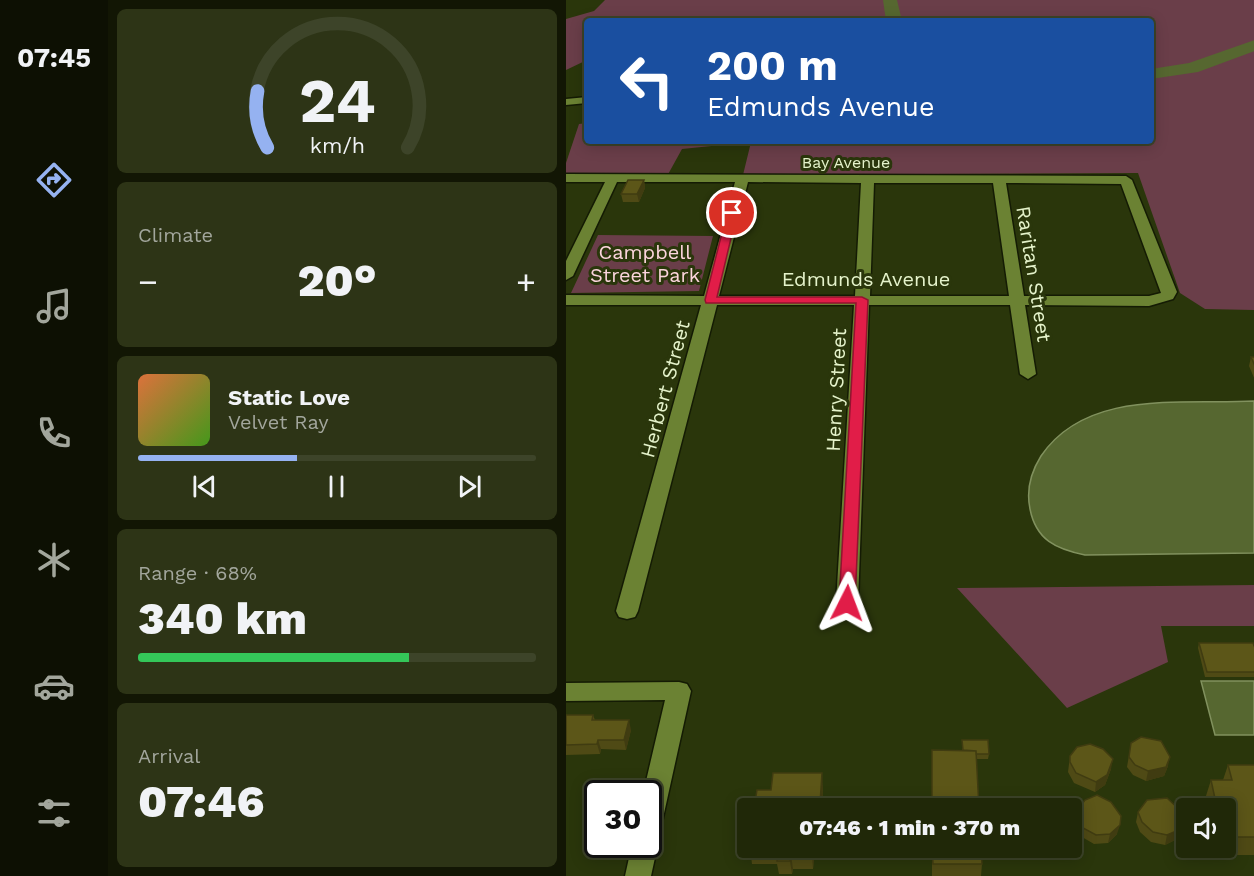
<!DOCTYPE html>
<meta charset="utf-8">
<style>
body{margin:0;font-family:"Work Sans",sans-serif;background:#2d3416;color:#f1f3f6;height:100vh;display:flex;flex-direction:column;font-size:22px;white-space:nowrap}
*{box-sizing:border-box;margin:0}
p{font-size:20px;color:#a2a69c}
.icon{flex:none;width:33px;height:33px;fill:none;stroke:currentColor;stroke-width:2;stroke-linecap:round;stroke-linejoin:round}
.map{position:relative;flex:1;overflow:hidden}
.details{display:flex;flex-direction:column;gap:9px;padding:9px;background:#121604;width:458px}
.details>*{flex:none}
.banner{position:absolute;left:18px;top:18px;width:570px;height:126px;border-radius:6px;box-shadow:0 3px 15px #0003,0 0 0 2px #3d4429;background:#1a4fa0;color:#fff;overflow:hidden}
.fabs{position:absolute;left:610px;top:798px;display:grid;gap:12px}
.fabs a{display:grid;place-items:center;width:60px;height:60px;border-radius:6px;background:#202808;box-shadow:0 3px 15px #0003,0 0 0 2px #3d4429;font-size:30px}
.speed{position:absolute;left:18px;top:780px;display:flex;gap:12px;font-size:30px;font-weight:700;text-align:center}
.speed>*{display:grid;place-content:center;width:78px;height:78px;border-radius:50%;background:#202808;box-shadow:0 3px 15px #0003,0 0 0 2px #3d4429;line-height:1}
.speed .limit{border:3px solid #111;border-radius:9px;background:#fff;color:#111}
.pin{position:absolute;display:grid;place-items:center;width:51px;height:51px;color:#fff;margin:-26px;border:3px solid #fff;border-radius:50%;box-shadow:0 2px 6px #0007}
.me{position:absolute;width:66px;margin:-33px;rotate:3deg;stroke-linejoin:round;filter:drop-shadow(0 0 4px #0008)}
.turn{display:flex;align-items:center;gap:21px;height:126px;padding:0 24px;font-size:27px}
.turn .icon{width:78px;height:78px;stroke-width:2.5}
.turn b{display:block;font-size:42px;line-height:51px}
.big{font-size:45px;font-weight:800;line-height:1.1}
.details .widget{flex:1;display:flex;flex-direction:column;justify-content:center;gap:9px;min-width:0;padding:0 21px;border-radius:9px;background:#2d3416}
.details .dial{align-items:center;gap:0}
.dial svg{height:156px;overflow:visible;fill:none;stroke:#3d4429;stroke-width:7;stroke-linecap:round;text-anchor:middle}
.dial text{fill:#f1f3f6;stroke:none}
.song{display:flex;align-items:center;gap:18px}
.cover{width:72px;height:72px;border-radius:9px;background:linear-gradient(135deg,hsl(20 70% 55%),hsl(100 70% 35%))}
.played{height:6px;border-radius:3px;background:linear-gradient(90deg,#95b2f1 40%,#3d4429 40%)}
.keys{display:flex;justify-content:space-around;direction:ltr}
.heat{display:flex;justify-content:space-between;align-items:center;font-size:33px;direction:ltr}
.charge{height:9px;border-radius:4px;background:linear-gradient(90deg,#34c759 68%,#3d4429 0)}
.trip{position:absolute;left:171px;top:798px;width:345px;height:60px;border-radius:6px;background:#202808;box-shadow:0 3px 15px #0003,0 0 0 2px #3d4429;font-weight:800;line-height:60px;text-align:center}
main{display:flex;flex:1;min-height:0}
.menu{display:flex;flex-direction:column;width:108px;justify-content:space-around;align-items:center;background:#0d1003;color:#a2a69c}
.menu .icon{width:42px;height:42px}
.menu .selected{color:#95b2f1}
.menu b{font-size:27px;color:#f1f3f6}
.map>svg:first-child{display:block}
.green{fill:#6a3e49}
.water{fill:#566730;stroke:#81915e;stroke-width:1.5}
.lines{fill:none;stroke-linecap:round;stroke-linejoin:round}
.river{fill:#566730;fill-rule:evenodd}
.minor-casing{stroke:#141b04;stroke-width:3}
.minor{fill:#6b8233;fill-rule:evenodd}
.wall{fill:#4f4a15}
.shaded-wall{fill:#403c11}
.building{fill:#5c5618;stroke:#403c11;stroke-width:1.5}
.route{fill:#e11d48;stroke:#92132f;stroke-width:1.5}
.labels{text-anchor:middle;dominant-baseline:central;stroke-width:6;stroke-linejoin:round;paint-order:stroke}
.far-street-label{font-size:16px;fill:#e5f3cb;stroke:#2a360b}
.park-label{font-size:20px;fill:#fcd5dd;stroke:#2a360b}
.street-label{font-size:20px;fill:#e5f3cb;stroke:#2a360b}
</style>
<main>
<nav class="menu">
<b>07:45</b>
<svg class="icon selected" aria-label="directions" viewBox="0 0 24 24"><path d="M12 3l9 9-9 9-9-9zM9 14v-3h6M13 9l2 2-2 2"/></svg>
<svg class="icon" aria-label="music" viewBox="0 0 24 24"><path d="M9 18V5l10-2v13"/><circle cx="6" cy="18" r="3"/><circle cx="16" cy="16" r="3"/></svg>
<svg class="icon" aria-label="phone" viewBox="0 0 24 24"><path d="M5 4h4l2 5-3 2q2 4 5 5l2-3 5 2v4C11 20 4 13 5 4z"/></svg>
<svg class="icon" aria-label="climate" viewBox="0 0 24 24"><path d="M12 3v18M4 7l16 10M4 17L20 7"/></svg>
<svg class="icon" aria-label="car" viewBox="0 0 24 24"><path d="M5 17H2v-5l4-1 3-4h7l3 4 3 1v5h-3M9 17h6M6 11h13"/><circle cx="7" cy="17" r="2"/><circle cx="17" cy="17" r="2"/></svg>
<svg class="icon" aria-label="filters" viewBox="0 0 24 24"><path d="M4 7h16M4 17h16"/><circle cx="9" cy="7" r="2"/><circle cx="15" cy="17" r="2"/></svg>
</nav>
<section class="details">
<div class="widget dial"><svg viewBox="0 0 100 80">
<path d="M14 69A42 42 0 1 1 86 69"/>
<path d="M14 69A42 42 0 0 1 9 40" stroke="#95b2f1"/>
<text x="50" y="56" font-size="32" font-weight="700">24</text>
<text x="50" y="72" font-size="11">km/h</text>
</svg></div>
<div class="widget"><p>Climate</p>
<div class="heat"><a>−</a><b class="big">20°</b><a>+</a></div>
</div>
<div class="widget">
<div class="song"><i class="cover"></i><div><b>Static Love</b><p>Velvet Ray</p></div></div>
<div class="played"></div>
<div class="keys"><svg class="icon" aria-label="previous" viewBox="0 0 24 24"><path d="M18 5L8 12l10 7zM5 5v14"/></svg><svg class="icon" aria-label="pause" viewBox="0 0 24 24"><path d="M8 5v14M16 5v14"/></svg><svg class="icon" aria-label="next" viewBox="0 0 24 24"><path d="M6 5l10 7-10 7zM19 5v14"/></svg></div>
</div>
<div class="widget"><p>Range · 68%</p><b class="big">340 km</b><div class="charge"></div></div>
<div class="widget"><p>Arrival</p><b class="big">07:46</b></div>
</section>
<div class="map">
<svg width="689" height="876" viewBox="0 0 689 876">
<rect width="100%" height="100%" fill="#2a360b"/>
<path class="green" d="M 39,0 L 688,0 L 688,310 L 639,309 L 614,293 L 572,173 L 177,175 L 185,142 L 116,149 L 100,178 L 0,178 L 0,163 L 13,124 L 21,123 L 21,141 L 585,141 L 585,21 L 115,21 L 111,19 L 21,21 L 21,60 L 0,70 L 0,19 L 28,11 Z
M 32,235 L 147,236 L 133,291 L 5,293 Z
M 688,585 L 688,626 L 595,626 L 602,662 L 501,708 L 391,588 Z"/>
<path class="water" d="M 688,401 L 688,553 L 519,555 C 490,549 470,540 464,509 C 460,490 465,472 475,456 C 521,388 618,405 688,401 Z
M 635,681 L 688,681 L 688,735 L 649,735 Z"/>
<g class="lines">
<path class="river" d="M 317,0 L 331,0 L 336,21 L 320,21 Z
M 689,40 L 689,51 L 632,72 L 585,79 L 585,69 L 623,63 Z"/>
<defs>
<path id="minor" d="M 21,97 L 21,103 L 0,105 L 0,99 Z
M 0,174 L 560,176 L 566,180 L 611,292 L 607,299 L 583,306 L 459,305 L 470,374 L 462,379 L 454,374 L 444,305 L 303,305 L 292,603 L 289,609 L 281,611 L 273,609 L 270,603 L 288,305 L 151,305 L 72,611 L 69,617 L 61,619 L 53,617 L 50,611 L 135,305 L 0,305 L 0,295 L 138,296 L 169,182 L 51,182 L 7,276 L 0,280 L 0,261 L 39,182 L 0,182 ZM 182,182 L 295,183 L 289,296 L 153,296 ZM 308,183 L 427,183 L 443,296 L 304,296 ZM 440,183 L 555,184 L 595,293 L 583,296 L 458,296 Z
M 113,682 L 121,684 L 125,691 L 95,827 L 89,836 L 92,844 L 85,876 L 59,876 L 66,844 L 82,844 L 82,794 L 77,794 L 99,700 L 0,701 L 0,683 Z"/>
</defs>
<use href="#minor" class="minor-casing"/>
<use href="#minor" class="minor"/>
</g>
<path class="wall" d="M 78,180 L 79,188 L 73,202 L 57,202 L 55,194 Z
M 685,357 L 689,357 L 689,380 L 683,366 Z
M 633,643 L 689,648 L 689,677 L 639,677 L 632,648 Z
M 0,715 L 27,715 L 29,720 L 65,730 L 60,750 L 35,749 L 34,754 L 0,755 Z
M 396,740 L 423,754 L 422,759 L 410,759 L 396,750 Z
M 565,743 L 602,766 L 598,776 L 580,781 L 567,775 L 561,767 Z
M 504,756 L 545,769 L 539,785 L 529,792 L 508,783 L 502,772 Z
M 662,765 L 689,765 L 689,855 L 652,855 L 650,848 L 660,848 L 660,808 L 642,808 L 639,799 L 645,780 L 657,780 Z
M 257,787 L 256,808 L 188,808 L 205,790 Z
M 512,809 L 551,834 L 542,843 L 528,844 L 516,837 L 512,832 L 510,819 Z
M 572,812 L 618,819 L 611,839 L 599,845 L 585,842 L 574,832 L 570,822 Z
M 184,848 L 249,848 L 247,869 L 227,869 L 226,874 L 213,874 L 211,864 L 186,864 Z
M 366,848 L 415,848 L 416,864 L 415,876 L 366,876 Z"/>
<path class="shaded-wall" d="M 78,180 L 79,188 L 73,202 L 71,194 Z
M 63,720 L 65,730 L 60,750 L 58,740 Z
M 32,740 L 35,749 L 34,754 L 31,744 Z
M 604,757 L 602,766 L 598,776 L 580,781 L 582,771 Z
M 547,759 L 545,769 L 539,785 L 529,792 L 530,782 Z
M 256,773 L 257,787 L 256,808 L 254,808 Z
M 618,819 L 611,839 L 599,845 L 601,835 Z
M 554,825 L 551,834 L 542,843 L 544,834 Z
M 246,848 L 249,848 L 247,869 L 246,855 Z
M 225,855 L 227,869 L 226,874 L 224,861 Z"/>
<path class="building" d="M 62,180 L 78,180 L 71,194 L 55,194 Z
M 685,357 L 689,357 L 689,366 Z
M 633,643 L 687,643 L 689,648 L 689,672 L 641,672 Z
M 0,715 L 27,715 L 26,720 L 63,720 L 58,740 L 32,740 L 31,744 L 0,745 Z
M 575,737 L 595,741 L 604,757 L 600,767 L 582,771 L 569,765 L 563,757 L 565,743 Z
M 396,740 L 422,740 L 423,754 L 410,754 L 410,751 L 397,750 Z
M 524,744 L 537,749 L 547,759 L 541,775 L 530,782 L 510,773 L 504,762 L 504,756 L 511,747 Z
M 366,750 L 410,751 L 413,808 L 366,808 Z
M 662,765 L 689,765 L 689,837 L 660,837 L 660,808 L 651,808 L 645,780 L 666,780 Z
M 207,773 L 256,773 L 254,804 L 250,805 L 249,808 L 188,808 L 191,790 L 205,790 Z
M 531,795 L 545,802 L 555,816 L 554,825 L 544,834 L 530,835 L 517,828 L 513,822 L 512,809 L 519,800 Z
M 601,798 L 616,812 L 618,819 L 613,830 L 601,835 L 587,832 L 576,822 L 572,812 L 581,800 Z
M 184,848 L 246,848 L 246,855 L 225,855 L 224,861 L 211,861 L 212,850 L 184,850 Z
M 366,848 L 415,848 L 416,864 L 367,864 Z"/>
<path class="route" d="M 166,210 L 171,213 L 151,297 L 296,297 L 302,300 L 289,603 L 281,609 L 273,603 L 290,303 L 140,303 L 139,300 L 161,213 Z"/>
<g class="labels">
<g class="far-street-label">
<text x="280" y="162">Bay Avenue</text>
</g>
<g class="park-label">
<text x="79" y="252">Campbell<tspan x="79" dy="23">Street Park</tspan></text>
</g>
<g class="street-label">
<text transform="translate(468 274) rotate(81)">Raritan Street</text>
<text x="300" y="279">Edmunds Avenue</text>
<text transform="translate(99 389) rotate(-75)">Herbert Street</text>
<text transform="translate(270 390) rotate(-87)">Henry Street</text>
</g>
</g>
</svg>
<div class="fabs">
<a><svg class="icon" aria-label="sound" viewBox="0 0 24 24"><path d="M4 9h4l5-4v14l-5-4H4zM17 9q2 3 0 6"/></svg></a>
</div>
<div class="speed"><div class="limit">30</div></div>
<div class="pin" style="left:166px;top:213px;background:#d93025"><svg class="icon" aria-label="arrive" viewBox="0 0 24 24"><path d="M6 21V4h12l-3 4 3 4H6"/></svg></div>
<svg class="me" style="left:281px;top:603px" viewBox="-20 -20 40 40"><path d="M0-17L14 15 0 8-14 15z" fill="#e11d48" stroke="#fff" stroke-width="4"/></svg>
<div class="trip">07:46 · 1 min · 370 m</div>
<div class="banner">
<div class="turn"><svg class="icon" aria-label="left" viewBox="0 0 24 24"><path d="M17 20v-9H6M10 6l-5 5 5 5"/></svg><div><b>200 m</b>Edmunds Avenue</div></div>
</div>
</div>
</main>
